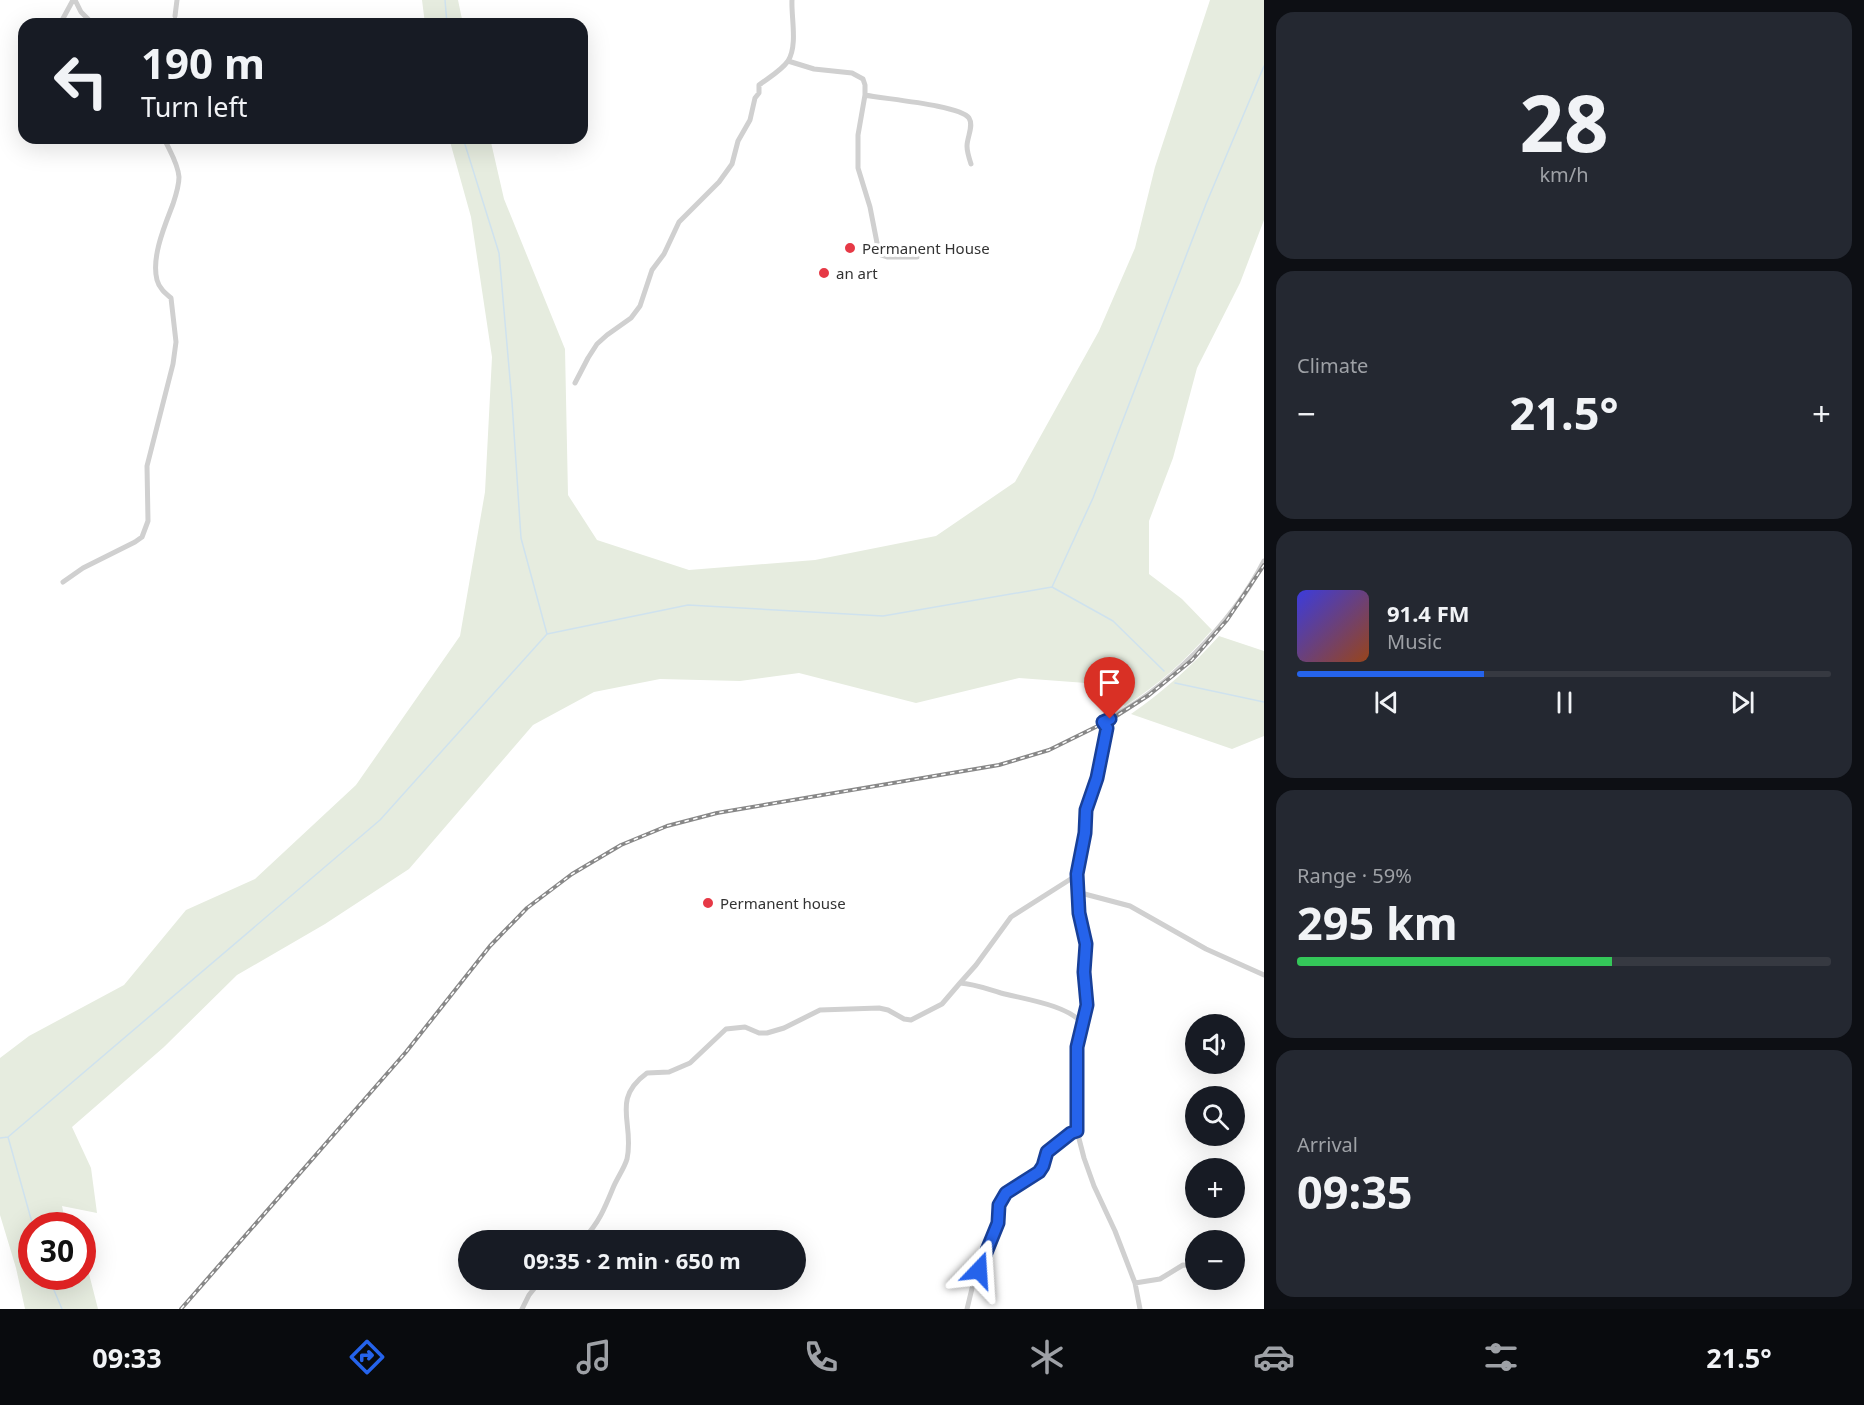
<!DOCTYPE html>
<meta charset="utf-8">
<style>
body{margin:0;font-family:"Noto Sans",sans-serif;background:#242831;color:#f1f3f6;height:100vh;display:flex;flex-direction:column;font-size:22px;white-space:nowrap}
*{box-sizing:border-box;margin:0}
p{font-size:20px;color:#9ea1a6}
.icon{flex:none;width:33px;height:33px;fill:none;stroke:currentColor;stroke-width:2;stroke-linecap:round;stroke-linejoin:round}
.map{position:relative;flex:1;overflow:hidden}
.sheet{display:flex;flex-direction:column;gap:12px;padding:12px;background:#0d0f14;width:600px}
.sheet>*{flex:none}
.top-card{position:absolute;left:18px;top:18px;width:570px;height:126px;border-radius:18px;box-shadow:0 6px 24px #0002;background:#171b24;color:#f1f3f6;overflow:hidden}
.controls{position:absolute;left:1185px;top:1014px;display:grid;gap:12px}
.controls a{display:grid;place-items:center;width:60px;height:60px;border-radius:50%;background:#171b24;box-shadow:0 6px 24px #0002;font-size:30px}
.speed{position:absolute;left:18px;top:1212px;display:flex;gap:12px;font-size:30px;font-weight:700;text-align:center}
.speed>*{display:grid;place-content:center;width:78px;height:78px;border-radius:50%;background:#171b24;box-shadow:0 6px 24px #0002;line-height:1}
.speed .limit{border:9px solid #d22;background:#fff;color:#111}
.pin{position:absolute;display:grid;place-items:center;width:51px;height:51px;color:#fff;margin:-62px -26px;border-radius:50% 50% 50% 0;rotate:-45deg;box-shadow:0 0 6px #0007}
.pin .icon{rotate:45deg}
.me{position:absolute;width:66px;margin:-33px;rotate:20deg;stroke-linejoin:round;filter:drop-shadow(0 0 4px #0008)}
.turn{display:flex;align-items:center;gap:21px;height:126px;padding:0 24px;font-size:27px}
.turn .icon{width:78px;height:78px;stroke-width:2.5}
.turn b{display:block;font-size:42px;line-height:51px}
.big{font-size:45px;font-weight:700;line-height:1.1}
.sheet .card{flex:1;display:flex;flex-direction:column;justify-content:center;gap:9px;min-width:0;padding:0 21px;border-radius:18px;background:#242831}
.sheet .dial{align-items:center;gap:0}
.dial b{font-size:78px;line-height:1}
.song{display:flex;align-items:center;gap:18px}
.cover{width:72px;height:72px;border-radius:9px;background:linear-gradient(135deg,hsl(240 70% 55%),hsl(20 70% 35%))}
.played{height:6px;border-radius:3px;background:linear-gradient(90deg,#2563eb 35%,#363941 35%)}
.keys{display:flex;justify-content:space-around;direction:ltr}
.heat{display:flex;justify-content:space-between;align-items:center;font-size:33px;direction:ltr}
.charge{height:9px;border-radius:4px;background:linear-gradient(90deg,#34c759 59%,#363941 0)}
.trip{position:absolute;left:458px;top:1230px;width:348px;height:60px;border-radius:30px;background:#171b24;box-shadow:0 6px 24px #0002;font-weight:700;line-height:60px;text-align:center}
.tabs{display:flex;height:96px;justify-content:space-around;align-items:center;background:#090b0e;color:#9ea1a6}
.tabs .icon{width:42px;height:42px}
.tabs .current{color:#2563eb}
.tabs b{font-size:27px;color:#f1f3f6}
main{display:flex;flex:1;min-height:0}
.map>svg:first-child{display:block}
.green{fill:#e6ecdf}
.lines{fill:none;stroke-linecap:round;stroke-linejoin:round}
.stream{stroke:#cfe2ee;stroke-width:1.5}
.street{stroke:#d0d0d0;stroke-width:5}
.rail-casing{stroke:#888;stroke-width:4}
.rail{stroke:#fff;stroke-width:1.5;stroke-dasharray:4.5;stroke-linecap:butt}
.route-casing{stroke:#184099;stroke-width:15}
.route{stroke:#2563eb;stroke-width:10}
.poi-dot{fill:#e63946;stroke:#fff;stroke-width:2}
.labels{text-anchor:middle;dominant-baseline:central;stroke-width:6;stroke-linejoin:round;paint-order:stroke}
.poi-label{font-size:15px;fill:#333;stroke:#fff;text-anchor:start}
</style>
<main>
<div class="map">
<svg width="1264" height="1309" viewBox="0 0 1264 1309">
<rect width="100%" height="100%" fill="#fff"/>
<path class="green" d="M 422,0 L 458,0 L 463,24 L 425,24 Z
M 1210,0 L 1264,0 L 1264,220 L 1240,283 L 1197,368 L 1173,458 L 1149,521 L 1149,574 L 1182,599 L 1212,630 C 1186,660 1158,685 1125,706 L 1086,683 L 1019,678 L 916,703 L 799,673 L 740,681 L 660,679 L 594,692 L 533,725 L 409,869 L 325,924 L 237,975 L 164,1047 L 72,1127 L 91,1168 L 97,1213 L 62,1206 L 66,1225 L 32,1226 L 32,1276 L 82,1276 L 83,1260 L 88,1270 L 98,1309 L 25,1309 L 16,1268 L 0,1215 L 0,1058 L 29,1036 L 124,985 L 186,910 L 255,879 L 356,785 L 460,636 L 485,492 L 492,357 L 471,217 L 449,138 L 490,138 L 504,199 L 565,349 L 568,495 L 597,540 L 689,570 L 815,560 L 936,536 L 1015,482 L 1099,331 L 1135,248 L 1155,167 Z
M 1219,636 L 1264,651 L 1264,736 L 1232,749 L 1131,714 C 1164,691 1193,665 1219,636 Z"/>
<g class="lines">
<path class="stream" d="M 445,0 L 447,24
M 463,138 L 499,253 L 512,402 L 521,538 L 547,634
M 1052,587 L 1093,498 L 1206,204 L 1264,66
M 1175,683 L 1264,702
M 8,1137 L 33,1226
M 0,1138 L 8,1137 L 380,820 L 547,634 L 688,605 L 883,616 L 1052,587 L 1113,621 L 1164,671
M 48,1276 L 62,1309"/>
<path class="street" d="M 75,0 L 81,12 L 93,24
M 175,16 L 177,0
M 60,24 L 73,0
M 788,61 L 814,69 L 852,73 L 863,79 L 865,85 L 865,95 L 858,135 L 858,168 L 870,207 L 878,248 L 881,255 L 887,257 L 917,257
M 865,95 C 884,99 960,105 969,118 C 974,126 967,137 967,146 C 967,152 969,158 971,164
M 575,383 L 588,358 L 597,344 L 607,335 L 631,318 L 640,306 L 652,270 L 664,254 L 679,222 L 719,182 L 732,164 L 738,141 L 750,120 L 755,98 L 759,93 L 759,85 C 768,78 781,71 788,61 C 798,45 791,17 792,0
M 63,582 L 83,568 L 135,542 L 142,537 L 148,521 L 147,466 L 173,364 L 176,342 L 171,298 C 165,293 159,288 157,280 C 151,257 165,225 173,204 C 176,195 179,186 179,177 C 178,163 169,150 164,138
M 1077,892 L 1130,906 L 1206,949 L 1264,975
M 960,983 L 976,965 L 1011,917 L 1077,875
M 583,1240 C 599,1222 604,1210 613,1188 C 617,1178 624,1169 627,1159 C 635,1123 610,1100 647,1073 L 669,1072 L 690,1063 L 726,1029 L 745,1027 L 759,1033 L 767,1033 L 784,1028 L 820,1010 L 879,1008 L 888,1010 L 904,1019 L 911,1020 L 942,1004 L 960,983 C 975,984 987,989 1001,993 C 1024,999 1068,1005 1083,1024
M 1135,1283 L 1160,1279 L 1183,1265 L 1196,1266
M 522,1309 L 529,1295 L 541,1280
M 967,1309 L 975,1276 L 981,1265 L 987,1247 L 998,1223 L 998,1209 L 1002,1199 L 1009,1190 L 1041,1169 L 1047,1152 L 1071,1133 L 1077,1131
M 1140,1309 L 1135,1283 L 1115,1231 L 1094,1186 L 1084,1158 L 1077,1131 L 1076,1107 L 1078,1073 L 1076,1047 L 1087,1005 L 1084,972 L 1086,944 L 1079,913 L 1077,875 L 1085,833 L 1086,810 L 1097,779 L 1107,728 L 1103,722 C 1165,692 1233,622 1264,561"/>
<defs>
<path id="rail" d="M 181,1309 L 406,1052 L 490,946 L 527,908 L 572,874 L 621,845 L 667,826 L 717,813 L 999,765 L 1049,750 L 1110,720 L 1149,695 L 1192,660 L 1227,620 L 1264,565"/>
</defs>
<use href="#rail" class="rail-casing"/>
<use href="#rail" class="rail"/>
</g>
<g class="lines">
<defs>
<path id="route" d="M 979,1270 L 998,1223 L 999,1205 L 1006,1193 L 1039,1172 L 1043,1166 L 1047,1152 L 1071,1133 L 1077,1131 L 1077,1047 L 1087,1005 L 1084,972 L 1086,944 L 1079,913 L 1077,874 L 1085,833 L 1086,810 L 1097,778 L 1107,728 L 1103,722 L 1110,719"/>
</defs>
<use href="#route" class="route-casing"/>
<use href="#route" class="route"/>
</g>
<g class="poi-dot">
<circle cx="850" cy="248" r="6"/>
<circle cx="824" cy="273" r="6"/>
<circle cx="708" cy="903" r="6"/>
</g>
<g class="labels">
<g class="poi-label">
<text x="862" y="248">Permanent House</text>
<text x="836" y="273">an art</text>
<text x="720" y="903">Permanent house</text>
</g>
</g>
</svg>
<div class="controls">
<a><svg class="icon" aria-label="sound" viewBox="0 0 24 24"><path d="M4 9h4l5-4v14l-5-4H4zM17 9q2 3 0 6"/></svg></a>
<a><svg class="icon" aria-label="search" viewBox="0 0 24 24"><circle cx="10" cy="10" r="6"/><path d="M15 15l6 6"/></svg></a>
<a>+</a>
<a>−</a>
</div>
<div class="speed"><div class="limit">30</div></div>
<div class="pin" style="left:1110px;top:719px;background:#d93025"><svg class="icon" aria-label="arrive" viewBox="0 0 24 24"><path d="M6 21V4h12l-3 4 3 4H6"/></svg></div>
<svg class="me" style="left:979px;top:1270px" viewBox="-20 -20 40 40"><path d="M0-17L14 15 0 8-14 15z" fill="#2563eb" stroke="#fff" stroke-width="4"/></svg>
<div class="trip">09:35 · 2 min · 650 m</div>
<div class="top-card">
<div class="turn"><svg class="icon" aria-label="left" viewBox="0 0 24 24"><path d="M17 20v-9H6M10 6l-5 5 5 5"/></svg><div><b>190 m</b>Turn left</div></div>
</div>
</div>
<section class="sheet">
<div class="card dial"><b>28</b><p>km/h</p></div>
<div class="card"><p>Climate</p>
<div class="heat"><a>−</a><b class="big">21.5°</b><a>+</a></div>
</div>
<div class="card">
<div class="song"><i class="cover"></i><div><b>91.4 FM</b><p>Music</p></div></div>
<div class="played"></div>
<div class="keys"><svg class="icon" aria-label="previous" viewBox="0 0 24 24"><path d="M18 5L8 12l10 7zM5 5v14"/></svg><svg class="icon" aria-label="pause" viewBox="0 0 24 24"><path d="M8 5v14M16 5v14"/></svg><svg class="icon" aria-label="next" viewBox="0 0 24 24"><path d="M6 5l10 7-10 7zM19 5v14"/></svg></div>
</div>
<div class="card"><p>Range · 59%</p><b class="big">295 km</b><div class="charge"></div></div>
<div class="card"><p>Arrival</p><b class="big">09:35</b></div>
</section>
</main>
<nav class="tabs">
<b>09:33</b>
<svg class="icon current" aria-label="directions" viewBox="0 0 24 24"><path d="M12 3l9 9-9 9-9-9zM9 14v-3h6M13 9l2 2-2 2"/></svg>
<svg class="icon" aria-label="music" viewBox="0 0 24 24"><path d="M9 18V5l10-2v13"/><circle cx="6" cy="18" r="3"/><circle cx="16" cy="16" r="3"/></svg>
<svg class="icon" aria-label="phone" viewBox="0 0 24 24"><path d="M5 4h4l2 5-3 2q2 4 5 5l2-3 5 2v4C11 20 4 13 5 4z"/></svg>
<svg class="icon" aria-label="climate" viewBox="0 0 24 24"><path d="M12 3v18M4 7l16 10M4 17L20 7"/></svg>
<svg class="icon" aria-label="car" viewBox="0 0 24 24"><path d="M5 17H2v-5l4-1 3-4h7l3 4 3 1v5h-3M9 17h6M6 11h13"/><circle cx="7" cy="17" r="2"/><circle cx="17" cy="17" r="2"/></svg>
<svg class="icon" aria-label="filters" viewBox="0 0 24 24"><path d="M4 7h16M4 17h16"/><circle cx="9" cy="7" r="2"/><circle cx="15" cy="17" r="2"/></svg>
<b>21.5°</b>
</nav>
